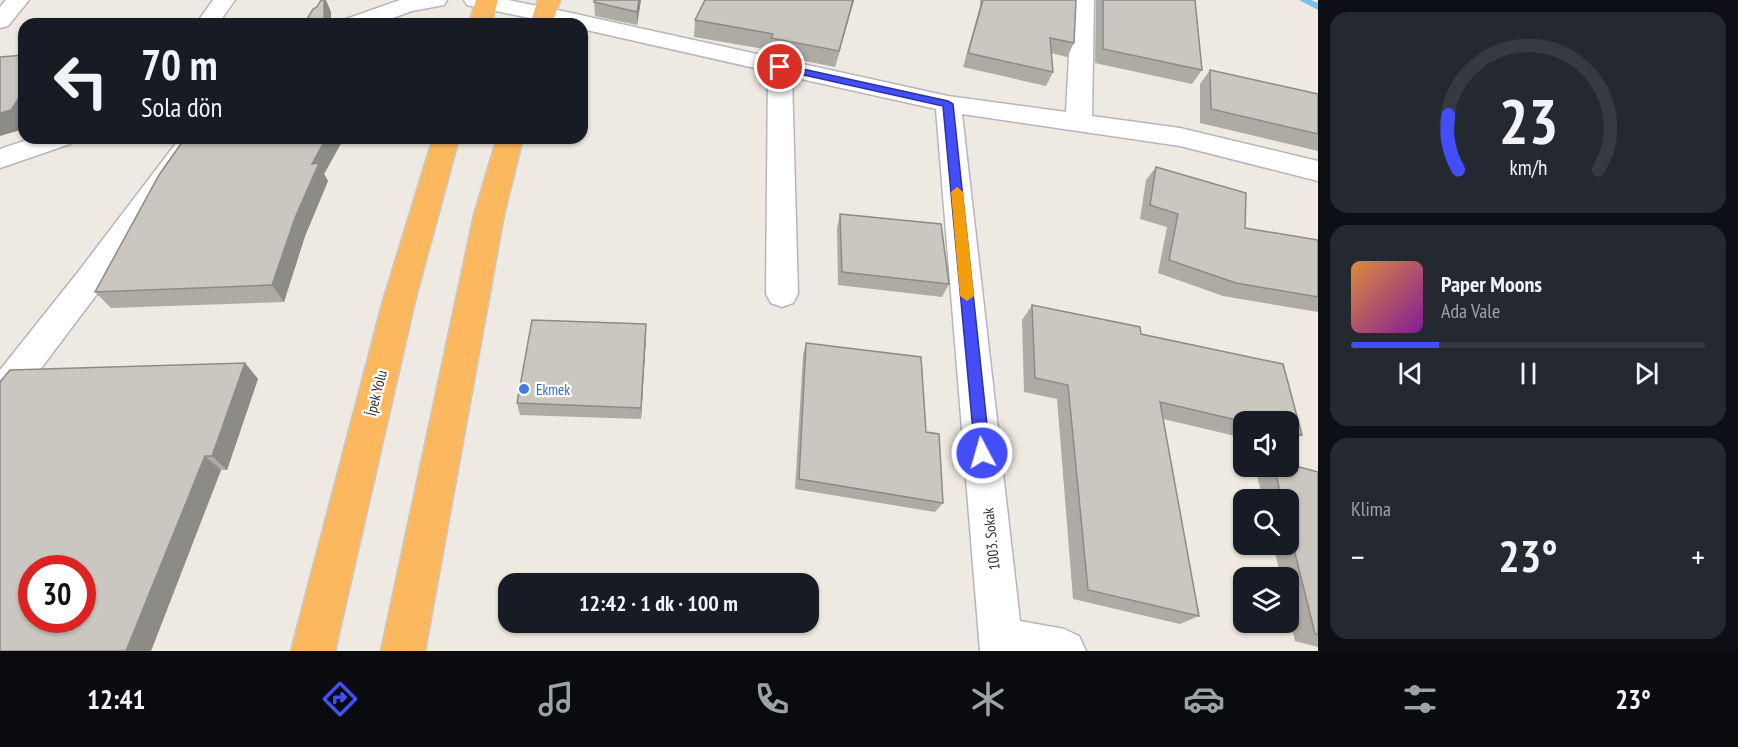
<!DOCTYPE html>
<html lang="tr">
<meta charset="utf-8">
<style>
body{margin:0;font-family:"PT Sans Narrow",sans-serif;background:#242831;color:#f1f3f6;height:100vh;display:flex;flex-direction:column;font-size:22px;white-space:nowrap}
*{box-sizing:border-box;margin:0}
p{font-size:20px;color:#9ea1a6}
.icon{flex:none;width:33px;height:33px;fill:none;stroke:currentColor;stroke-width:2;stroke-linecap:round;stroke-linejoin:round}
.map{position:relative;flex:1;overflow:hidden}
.sheet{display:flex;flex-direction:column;gap:12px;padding:12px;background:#0d0f14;width:420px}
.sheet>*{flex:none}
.hud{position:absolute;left:18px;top:18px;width:570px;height:126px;border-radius:18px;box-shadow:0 2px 4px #0004;background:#171b24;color:#f1f3f6;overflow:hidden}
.fabs{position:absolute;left:1233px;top:411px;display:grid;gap:12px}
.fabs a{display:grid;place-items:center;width:66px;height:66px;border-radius:12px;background:#171b24;box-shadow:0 2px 4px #0004;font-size:30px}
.speed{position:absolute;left:18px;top:555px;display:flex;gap:12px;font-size:30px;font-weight:700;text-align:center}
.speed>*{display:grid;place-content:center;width:78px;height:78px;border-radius:50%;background:#171b24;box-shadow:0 2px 4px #0004;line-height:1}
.speed .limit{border:9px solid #d22;background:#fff;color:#111}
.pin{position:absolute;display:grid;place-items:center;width:51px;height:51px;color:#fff;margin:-26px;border:3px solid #fff;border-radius:50%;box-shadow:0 2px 6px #0007}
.me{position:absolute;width:66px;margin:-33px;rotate:354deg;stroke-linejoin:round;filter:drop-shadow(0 0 4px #0008)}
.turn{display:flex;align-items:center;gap:21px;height:126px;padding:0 24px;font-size:27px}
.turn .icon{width:78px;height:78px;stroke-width:2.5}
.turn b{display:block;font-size:42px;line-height:51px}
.big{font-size:45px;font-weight:800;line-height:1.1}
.sheet .tile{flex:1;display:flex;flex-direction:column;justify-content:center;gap:9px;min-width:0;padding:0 21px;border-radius:18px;background:#242831}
.sheet .dial{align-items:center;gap:0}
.dial svg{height:156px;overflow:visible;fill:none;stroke:#363941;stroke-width:7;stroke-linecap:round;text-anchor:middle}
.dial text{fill:#f1f3f6;stroke:none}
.song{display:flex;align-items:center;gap:18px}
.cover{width:72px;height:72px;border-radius:9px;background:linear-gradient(135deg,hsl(30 70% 55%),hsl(290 70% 35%))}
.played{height:6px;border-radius:3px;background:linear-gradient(90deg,#444ef8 25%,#363941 25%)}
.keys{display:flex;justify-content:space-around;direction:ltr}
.heat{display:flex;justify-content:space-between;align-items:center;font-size:33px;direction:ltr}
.trip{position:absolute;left:498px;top:573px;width:321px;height:60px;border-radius:18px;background:#171b24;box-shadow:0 2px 4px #0004;font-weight:800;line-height:60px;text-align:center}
.tab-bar{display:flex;height:96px;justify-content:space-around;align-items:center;background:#090b0e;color:#9ea1a6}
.tab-bar .icon{width:42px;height:42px}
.tab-bar .on{color:#444ef8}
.tab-bar b{font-size:27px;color:#f1f3f6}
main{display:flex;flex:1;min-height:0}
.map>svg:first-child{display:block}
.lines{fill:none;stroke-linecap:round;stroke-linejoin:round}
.stream{fill:#76beee;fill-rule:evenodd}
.street-casing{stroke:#b4b5c0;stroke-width:3}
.secondary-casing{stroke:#b4b5c0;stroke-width:3}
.highway-casing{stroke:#c9c9c9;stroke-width:3}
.street{fill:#fff;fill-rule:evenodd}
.secondary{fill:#fff;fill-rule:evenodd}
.highway{fill:#fcb85e;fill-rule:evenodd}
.wall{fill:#aeaba5}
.shaded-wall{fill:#8d8b86}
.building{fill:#cac7c0;stroke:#8d8b86;stroke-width:1.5;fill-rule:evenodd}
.route{fill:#444ef8;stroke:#2c33a1;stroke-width:1.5}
.slow{fill:#f59e0b}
.shop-dot{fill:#3f7fe0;stroke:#fff;stroke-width:2}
.labels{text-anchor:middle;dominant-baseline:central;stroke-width:4.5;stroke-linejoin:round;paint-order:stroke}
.shop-label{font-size:15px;fill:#366cbe;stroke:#fff;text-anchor:start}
.street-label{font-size:15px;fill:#2e2e2e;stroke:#fff}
</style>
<main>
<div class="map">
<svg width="1318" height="651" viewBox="0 0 1318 651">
<rect width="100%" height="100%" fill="#efeae1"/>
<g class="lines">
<path class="stream" d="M 1299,0 L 1311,0 L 1318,3 L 1318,10 Z"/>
<defs>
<path id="street" d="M 6,0 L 29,0 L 8,26 L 0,28 L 0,7 Z
M 213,0 L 235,0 L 218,24 L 196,24 Z
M 1072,0 L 1094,0 L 1092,116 L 1180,128 L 1318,161 L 1318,181 L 1180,146 L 962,114 L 1020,621 L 1064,629 L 1079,636 L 1086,651 L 980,651 L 936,109 L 792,77 L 798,294 L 793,303 L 782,307 L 771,303 L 766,294 L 768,71 L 582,29 L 582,24 C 566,24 552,23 536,19 L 533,14 L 536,9 L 544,7 L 948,96 L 1066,112 Z
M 180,138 L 207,138 L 100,290 L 12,407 L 0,411 L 0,370 L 78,272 Z"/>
<path id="secondary" d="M 400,0 L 447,0 L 444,5 L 412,11 L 376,24 L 343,24 L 346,19 Z
M 464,0 L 508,0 L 552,9 L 555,14 L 552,19 L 544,21 L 467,5 Z
M 33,138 L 74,138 L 70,144 L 0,168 L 0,149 Z"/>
<path id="highway" d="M 476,0 L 498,0 L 491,24 L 469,24 Z
M 538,0 L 560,0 L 552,24 L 530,24 Z
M 433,138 L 459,138 L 415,301 L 335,651 L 291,651 L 383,301 Z
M 497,138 L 523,138 L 504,215 L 425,651 L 381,651 L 474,215 Z"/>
</defs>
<use href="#street" class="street-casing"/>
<use href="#secondary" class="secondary-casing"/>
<use href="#highway" class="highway-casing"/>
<use href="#street" class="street"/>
<use href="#secondary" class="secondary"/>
<use href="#highway" class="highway"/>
</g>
<path class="wall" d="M 594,0 L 641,0 L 637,25 L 595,16 Z
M 705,0 L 854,0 L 835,67 L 769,54 L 770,50 L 694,37 L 695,20 Z
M 980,0 L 1076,0 L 1074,43 L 1067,57 L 1051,53 L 1053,72 L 1046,86 L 963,67 L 980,6 Z
M 1096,0 L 1195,0 L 1202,70 L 1192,84 L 1095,63 Z
M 1210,70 L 1318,94 L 1318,151 L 1200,123 L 1200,84 Z
M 185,138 L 344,138 L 324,174 L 328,181 L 305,236 L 284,302 L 111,308 L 95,292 Z
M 1156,167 L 1245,228 L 1318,240 L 1318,312 L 1223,296 L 1158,273 L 1167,227 L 1140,219 L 1146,180 Z
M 840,214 L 949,284 L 942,297 L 838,285 L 837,228 Z
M 1032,305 L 1140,327 L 1141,334 L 1283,364 L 1302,435 L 1288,444 L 1288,422 L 1244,422 L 1244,438 L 1163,419 L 1199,616 L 1180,624 L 1073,599 L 1057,399 L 1024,392 L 1022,320 Z
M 646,324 L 646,336 L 641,419 L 520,415 L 517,403 Z
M 806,343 L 926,432 L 943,503 L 935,512 L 795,489 L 803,355 Z
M 245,363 L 258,379 L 227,470 L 221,470 L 151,651 L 0,651 Z
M 1263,466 L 1288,466 L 1318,472 L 1318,647 L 1295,641 L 1288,613 L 1288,578 L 1281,578 L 1273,544 L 1288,544 L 1288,500 L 1263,500 L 1256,471 Z"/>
<path class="shaded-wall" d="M 324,0 L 326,0 L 331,12 L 331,24 L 324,24 Z
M 639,0 L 641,0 L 637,25 L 637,12 Z
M 853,0 L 854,0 L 835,67 L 839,51 Z
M 24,90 L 24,129 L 0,136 L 0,113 Z
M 326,138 L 344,138 L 324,174 L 328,181 L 305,236 L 284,302 L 272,285 L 312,164 Z
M 646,324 L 646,336 L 641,419 L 641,408 Z
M 245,363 L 258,379 L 227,470 L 212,456 Z
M 205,456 L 221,470 L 151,651 L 126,651 Z"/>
<path class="building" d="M 321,0 L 324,0 L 324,24 L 304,24 L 313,9 L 317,7 Z
M 594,0 L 639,0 L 637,12 L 594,2 Z
M 705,0 L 853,0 L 839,51 L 771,38 L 773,34 L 695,20 Z
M 983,0 L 1076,0 L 1074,43 L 1050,38 L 1053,72 L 968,53 Z
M 1103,0 L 1195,0 L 1202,70 L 1103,49 Z
M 24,55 L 24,90 L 11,110 L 0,113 L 0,57 Z
M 1210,70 L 1318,94 L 1318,134 L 1211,109 Z
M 185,138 L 326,138 L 312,164 L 319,163 L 295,218 L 272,285 L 95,292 L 159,175 Z
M 1156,167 L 1246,193 L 1245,228 L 1318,240 L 1318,297 L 1236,283 L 1169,260 L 1178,214 L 1150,205 Z
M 840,214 L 941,224 L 949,284 L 842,272 Z
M 1032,305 L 1140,327 L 1141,334 L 1283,364 L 1302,435 L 1288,431 L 1288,422 L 1245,422 L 1160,402 L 1199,616 L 1088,590 L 1068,385 L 1035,378 Z
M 532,320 L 646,324 L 641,408 L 517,403 Z
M 806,343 L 921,357 L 926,432 L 939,434 L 943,503 L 799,479 Z
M 245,363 L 212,456 L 205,456 L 126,651 L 0,651 L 0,382 L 10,370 ZM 32,568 L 82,568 L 82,620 L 32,620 Z
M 1288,464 L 1318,472 L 1318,635 L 1315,634 L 1288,525 L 1288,500 L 1282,500 L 1274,466 L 1288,466 Z"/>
<path class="route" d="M 780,64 L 948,101 L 953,104 L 990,453 L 988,458 L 982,460 L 977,458 L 975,453 L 943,106 L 777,69 L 775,67 Z"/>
<path class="slow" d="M 957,187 L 963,192 L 974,296 L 967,301 L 960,296 L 951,192 Z"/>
<circle class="shop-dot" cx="524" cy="389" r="6"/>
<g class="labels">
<g class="shop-label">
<text x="536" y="389">Ekmek</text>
</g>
<g class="street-label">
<text transform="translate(376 393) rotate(-76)">İpek Yolu</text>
<text transform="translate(991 539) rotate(-96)">1003. Sokak</text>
</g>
</g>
</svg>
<div class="fabs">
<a><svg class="icon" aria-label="sound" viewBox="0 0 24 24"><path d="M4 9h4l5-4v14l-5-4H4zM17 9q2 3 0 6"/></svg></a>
<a><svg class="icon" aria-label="search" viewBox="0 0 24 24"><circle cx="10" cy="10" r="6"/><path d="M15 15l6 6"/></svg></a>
<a><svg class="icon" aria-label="layers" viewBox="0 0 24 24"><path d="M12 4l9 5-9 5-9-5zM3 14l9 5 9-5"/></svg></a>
</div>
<div class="speed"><div class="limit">30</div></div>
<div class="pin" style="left:780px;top:67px;background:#d93025"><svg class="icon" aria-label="arrive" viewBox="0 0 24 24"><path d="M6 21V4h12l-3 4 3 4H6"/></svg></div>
<svg class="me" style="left:982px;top:453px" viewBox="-20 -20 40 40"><circle r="17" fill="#444ef8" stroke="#fff" stroke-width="3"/><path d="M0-11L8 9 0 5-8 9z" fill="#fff"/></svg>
<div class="trip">12:42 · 1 dk · 100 m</div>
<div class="hud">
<div class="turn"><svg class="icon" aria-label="left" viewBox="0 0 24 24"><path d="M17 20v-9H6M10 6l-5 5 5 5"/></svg><div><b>70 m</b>Sola dön</div></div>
</div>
</div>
<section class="sheet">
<div class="tile dial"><svg viewBox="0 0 100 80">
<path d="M14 69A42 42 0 1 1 86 69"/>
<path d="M14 69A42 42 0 0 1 9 41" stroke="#444ef8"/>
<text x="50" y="56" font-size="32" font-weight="700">23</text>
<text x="50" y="72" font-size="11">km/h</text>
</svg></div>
<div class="tile">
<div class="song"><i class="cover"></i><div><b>Paper Moons</b><p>Ada Vale</p></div></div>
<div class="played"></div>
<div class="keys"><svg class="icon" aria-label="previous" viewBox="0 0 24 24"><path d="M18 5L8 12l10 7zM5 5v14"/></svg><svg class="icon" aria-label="pause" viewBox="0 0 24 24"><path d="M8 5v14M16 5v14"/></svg><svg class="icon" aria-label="next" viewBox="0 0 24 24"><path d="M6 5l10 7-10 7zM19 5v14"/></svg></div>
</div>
<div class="tile"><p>Klima</p>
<div class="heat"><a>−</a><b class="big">23°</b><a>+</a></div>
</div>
</section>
</main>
<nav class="tab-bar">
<b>12:41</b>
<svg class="icon on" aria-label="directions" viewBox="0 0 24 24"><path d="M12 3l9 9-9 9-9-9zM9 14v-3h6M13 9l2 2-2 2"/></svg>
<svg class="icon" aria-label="music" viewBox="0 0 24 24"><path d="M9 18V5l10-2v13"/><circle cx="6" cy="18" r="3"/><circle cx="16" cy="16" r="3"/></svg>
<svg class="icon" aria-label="phone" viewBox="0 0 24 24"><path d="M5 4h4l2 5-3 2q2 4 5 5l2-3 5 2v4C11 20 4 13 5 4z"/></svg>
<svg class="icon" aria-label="climate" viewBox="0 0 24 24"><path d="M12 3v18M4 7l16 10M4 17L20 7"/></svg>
<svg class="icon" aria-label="car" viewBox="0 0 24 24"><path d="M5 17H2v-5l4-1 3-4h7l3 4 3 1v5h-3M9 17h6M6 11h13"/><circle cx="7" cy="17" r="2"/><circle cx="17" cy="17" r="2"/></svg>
<svg class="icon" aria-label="filters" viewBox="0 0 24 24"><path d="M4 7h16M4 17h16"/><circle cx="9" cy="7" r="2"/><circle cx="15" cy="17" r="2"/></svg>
<b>23°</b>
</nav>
